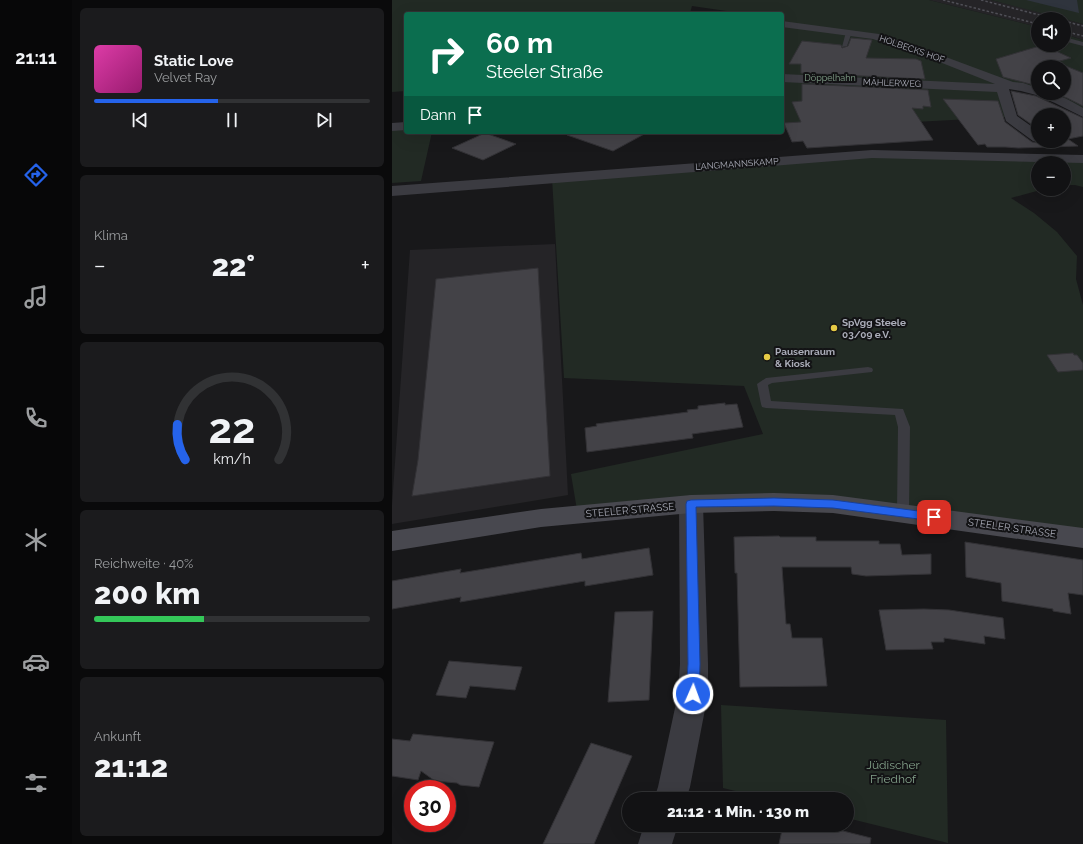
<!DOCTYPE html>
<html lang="de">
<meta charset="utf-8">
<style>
body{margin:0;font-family:Raleway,sans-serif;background:#1b1b1d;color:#f1f3f6;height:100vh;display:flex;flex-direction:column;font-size:15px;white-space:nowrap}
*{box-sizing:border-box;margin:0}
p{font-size:13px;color:#9c9ea0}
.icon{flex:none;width:22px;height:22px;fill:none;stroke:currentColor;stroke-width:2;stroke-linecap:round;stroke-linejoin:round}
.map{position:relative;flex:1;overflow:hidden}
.sheet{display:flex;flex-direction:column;gap:8px;padding:8px;background:#0a0a0b;width:320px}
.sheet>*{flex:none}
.hud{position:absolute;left:12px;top:12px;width:380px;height:122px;border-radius:4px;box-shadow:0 4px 16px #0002,0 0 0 1px #313234;background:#0b6e4f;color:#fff;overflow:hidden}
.tools{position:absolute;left:639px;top:12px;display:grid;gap:8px}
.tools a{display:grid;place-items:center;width:40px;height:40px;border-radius:50%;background:#121214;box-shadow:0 4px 16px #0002,0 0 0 1px #313234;font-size:20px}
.speed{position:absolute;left:12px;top:780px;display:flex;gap:8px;font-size:20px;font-weight:700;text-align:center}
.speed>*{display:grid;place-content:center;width:52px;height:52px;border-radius:50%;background:#121214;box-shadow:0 4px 16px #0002,0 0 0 1px #313234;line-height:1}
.speed .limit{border:6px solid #d22;background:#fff;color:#111}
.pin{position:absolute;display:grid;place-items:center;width:34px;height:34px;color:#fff;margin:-17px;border-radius:8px;box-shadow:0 2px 6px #0006}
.me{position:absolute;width:44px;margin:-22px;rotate:2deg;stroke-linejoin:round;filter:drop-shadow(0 0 3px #0008)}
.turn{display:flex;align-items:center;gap:14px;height:84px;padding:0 16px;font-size:18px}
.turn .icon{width:52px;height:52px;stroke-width:2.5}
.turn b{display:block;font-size:28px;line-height:34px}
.then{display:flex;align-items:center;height:38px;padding:0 16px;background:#0003;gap:8px;font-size:15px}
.big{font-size:30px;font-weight:800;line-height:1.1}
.sheet .tile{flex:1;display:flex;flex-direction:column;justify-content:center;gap:6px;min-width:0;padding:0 14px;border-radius:6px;background:#1b1b1d}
.sheet .dial{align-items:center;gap:0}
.dial svg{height:104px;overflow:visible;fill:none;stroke:#313234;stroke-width:7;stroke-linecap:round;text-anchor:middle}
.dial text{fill:#f1f3f6;stroke:none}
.song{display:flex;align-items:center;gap:12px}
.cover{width:48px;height:48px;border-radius:6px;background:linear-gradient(135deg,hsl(320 70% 55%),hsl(320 70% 35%))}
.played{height:4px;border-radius:2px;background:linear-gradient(90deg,#2563eb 45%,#313234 45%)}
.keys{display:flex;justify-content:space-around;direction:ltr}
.heat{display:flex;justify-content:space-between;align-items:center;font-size:22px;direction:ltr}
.charge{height:6px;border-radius:3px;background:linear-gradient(90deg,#34c759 40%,#313234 0)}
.trip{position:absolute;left:230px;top:792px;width:232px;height:40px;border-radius:20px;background:#121214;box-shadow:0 4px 16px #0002,0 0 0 1px #313234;font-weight:800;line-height:40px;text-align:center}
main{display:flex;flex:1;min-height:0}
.dock{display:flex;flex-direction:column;width:72px;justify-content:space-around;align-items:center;background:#070708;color:#9c9ea0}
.dock .icon{width:28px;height:28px}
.dock .on{color:#2563eb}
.dock b{font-size:18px;color:#f1f3f6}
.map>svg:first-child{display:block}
.built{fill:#252427}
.green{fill:#222a24}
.water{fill:#2f343d}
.building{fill:#434247;stroke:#333236}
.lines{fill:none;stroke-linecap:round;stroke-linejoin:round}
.service{fill:#3b3b41;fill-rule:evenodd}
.minor{fill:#3b3b41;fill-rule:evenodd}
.secondary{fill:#48484f;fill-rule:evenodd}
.rail{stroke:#4f4f56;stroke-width:1.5;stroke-dasharray:2.5 2;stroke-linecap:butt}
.route{fill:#2563eb;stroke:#184099}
.poi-dot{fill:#e6cb45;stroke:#131315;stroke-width:1.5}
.labels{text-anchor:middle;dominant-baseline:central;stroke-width:4;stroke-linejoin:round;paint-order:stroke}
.far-street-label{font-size:9px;fill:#abadb9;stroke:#131315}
.far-park-label{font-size:9px;fill:#84a28b;stroke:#131315}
.poi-label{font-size:10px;font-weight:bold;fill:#abadb9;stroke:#131315;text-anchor:start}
.street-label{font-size:10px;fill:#abadb9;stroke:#131315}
.near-park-label{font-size:12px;fill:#84a28b;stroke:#131315}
</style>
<main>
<nav class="dock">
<b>21:11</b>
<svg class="icon on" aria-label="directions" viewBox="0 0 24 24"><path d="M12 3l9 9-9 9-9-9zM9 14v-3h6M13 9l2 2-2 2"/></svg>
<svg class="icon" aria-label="music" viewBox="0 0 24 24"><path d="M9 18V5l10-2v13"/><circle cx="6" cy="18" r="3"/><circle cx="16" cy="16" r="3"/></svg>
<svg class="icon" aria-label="phone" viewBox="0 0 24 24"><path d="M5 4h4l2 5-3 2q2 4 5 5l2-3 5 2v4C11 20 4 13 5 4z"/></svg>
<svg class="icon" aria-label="climate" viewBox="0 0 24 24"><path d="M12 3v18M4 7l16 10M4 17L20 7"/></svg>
<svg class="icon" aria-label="car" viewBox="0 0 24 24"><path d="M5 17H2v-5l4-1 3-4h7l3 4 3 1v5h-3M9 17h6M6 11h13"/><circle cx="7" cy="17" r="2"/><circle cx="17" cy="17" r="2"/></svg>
<svg class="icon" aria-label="filters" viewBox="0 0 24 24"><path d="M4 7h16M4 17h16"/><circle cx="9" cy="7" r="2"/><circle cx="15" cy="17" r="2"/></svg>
</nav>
<section class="sheet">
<div class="tile">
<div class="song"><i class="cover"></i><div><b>Static Love</b><p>Velvet Ray</p></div></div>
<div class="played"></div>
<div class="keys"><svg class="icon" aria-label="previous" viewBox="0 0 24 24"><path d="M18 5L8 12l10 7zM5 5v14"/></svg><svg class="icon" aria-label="pause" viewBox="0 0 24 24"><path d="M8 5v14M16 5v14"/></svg><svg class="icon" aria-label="next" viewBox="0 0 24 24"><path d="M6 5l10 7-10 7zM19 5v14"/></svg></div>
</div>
<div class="tile"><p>Klima</p>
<div class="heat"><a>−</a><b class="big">22°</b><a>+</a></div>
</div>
<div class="tile dial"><svg viewBox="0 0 100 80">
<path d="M14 69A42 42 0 1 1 86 69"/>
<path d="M14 69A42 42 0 0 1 8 42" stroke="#2563eb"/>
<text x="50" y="56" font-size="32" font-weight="700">22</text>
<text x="50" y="72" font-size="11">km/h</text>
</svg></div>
<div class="tile"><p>Reichweite · 40%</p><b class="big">200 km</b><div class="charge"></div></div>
<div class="tile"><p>Ankunft</p><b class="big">21:12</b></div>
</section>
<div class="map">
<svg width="691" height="844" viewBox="0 0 691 844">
<rect width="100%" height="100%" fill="#18181a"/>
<path class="built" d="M 537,0 L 599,0 L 632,8 L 691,24 L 691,40 L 672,34 L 672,19 L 646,19 L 646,27 Z
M 163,244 L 176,495 L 0,524 L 0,505 L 18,250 Z"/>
<path class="green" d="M 0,0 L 537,0 L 646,27 L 646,45 L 672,45 L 672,34 L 691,40 L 691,113 L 668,100 L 650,93 L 672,93 L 672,67 L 646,67 L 646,92 L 609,88 L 617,117 L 390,129 L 390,14 L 355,14 L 300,6 L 298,13 L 300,14 L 14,14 L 14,91 L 0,92 Z
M 599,0 L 691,0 L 691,24 Z
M 14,129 L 14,132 L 40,132 L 29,181 L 0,183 L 0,130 Z
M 481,154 L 691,160 L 691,187 L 683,185 L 672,185 L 672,163 L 646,163 L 646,189 L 652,189 L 619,198 L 642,213 L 665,232 L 685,256 L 684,279 L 691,305 L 691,538 L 441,504 L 185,510 L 179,474 L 371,434 L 352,386 L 172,378 L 160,178 Z
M 329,705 L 554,720 L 556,843 L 455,818 L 455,799 L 376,799 L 331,788 Z"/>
<path class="water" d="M 634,0 L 685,0 L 687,13 Z"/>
<path class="building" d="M 459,38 L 480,40 L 474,58 L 524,59 L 529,61 L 533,79 L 409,73 L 409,64 L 397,64 L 410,41 L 449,45 L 450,48 L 456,46 Z
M 651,45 L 679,58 L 664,62 L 691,73 L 691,106 L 675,98 L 661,93 L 672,93 L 672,67 L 646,67 L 646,86 L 611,77 L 604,59 Z
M 410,84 L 536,90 L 539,107 L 531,106 L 531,109 L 520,108 L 541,140 L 415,148 L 411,141 L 400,142 L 392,123 L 409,122 L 400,102 L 410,101 Z
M 619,91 L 644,96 L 691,118 L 691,136 L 676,139 L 686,146 L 626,148 L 613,147 L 595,147 L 593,144 L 586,145 L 551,99 L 606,101 L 613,122 L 640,142 L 646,143 L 652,141 L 672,141 L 672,115 L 646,115 L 646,129 L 626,115 Z
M 176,132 L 256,132 L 221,151 L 175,135 Z
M 93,133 L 124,144 L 91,160 L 60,148 Z
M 146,268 L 158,476 L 20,496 L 26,460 L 44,279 Z
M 681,353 L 682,355 L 685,355 L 691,363 L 691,370 L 666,372 L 655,355 Z
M 333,403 L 333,405 L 345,404 L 351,427 L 300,434 L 301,438 L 195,452 L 193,428 L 205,426 L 204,424 L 296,412 L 295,410 L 306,409 L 306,406 Z
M 387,536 L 388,537 L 424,537 L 424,541 L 487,541 L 487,544 L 508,544 L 510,555 L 539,554 L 539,574 L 474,576 L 460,574 L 459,567 L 390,567 L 394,624 L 398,624 L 400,638 L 430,638 L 435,686 L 348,687 L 345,573 L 343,573 L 342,537 Z
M 573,542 L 691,560 L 691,595 L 676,593 L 679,614 L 661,611 L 661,609 L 610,601 L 609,583 L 574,577 Z
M 257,548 L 261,575 L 193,586 L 193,581 L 68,602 L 69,597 L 0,609 L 0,581 L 69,569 L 68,573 L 189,553 L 190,559 Z
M 532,609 L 557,610 L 611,618 L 613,639 L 592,636 L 593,644 L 552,638 L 552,642 L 539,642 L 541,649 L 494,650 L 487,610 Z
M 261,611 L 257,700 L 216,702 L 223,612 Z
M 57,661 L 130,667 L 123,690 L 78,686 L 74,698 L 44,695 Z
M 21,734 L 102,742 L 87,787 L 68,785 L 65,783 L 43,781 L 29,771 L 26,780 L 0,776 L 0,739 L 18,741 Z
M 199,743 L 240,756 L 202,844 L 151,844 Z
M 391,825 L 427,825 L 479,838 L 478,844 L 387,844 Z"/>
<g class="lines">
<path class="service" d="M 457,30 L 460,32 L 455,46 L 450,47 L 454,32 Z
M 672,37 L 691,42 L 691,46 L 672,41 Z
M 476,367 L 480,368 L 481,370 L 480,372 L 380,383 L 376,385 L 379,401 L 511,409 L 518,427 L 517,512 L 515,515 L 511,517 L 507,515 L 505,512 L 506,427 L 503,415 L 374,408 L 370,407 L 369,404 L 365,384 L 374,378 Z"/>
<path class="minor" d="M 390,21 L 487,34 L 543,53 L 621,82 L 631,83 L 646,88 L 646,93 C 665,93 674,98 691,108 L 691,117 L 663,103 L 644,95 L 629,91 L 617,89 L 625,116 L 646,131 L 646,141 L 651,141 L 646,142 L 641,141 L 614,121 L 605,92 L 390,82 L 390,74 L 603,84 L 535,57 L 481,39 L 390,27 Z
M 14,122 L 14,130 L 0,131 L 0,123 Z
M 480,150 L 691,155 L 691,163 L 480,158 L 0,196 L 0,186 Z
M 299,495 L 308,498 L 311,504 L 316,664 L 316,694 L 298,787 L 294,799 L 262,799 L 266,787 L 286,694 L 288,664 L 287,504 L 290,498 Z
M 252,825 L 286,825 L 280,844 L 246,844 Z"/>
<path class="secondary" d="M 382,493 L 441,495 L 691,528 L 691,548 L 441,513 L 382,511 L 299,513 L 149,527 L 0,551 L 0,531 L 149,509 L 299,495 Z"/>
<path class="rail" d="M 551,0 L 646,24
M 589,0 L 663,19
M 672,21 L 691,26
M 672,31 L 691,36"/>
</g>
<path class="route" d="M 382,498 L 441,500 L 542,513 L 546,514 L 547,517 L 546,520 L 542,521 L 441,508 L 382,506 L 304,507 L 308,664 L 307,694 L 305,698 L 301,699 L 296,698 L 294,694 L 296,664 L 294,504 L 295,501 L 299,500 Z"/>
<g class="poi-dot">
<circle cx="442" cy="328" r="4"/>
<circle cx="375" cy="357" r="4"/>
</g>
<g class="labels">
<g class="far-street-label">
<text transform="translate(520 49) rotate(19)">HOLBECKS HOF</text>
<text transform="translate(500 83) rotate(2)">MÄHLERWEG</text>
<text transform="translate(345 164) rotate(-4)">LANGMANNSKAMP</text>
</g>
<g class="far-park-label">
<text x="438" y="78">Döppelhahn</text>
</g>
<g class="poi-label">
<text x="450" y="322">SpVgg Steele<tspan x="450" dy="12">03/09 e.V.</tspan></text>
<text x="383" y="351">Pausenraum<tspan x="383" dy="12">&amp; Kiosk</tspan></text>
</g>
<g class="street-label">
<text transform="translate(238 510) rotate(-5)">STEELER STRASSE</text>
<text transform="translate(620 528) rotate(8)">STEELER STRASSE</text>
</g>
<g class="near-park-label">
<text x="501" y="765">Jüdischer<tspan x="501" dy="14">Friedhof</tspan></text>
</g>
</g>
</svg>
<div class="tools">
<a><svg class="icon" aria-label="sound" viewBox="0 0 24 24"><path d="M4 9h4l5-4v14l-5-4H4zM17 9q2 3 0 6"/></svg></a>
<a><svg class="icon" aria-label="search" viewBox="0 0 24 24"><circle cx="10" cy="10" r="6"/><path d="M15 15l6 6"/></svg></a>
<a>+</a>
<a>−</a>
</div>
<div class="speed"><div class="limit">30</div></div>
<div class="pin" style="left:542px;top:517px;background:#d93025"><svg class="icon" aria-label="arrive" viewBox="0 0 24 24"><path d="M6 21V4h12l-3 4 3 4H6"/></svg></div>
<svg class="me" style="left:301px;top:694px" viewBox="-20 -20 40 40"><circle r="17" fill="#2563eb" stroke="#fff" stroke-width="3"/><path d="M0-11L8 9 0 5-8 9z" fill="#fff"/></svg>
<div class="trip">21:12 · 1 Min. · 130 m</div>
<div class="hud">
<div class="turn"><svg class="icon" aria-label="right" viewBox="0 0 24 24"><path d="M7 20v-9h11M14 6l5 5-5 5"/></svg><div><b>60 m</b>Steeler Straße</div></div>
<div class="then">Dann<svg class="icon" aria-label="arrive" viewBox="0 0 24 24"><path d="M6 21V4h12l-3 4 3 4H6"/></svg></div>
</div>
</div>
</main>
